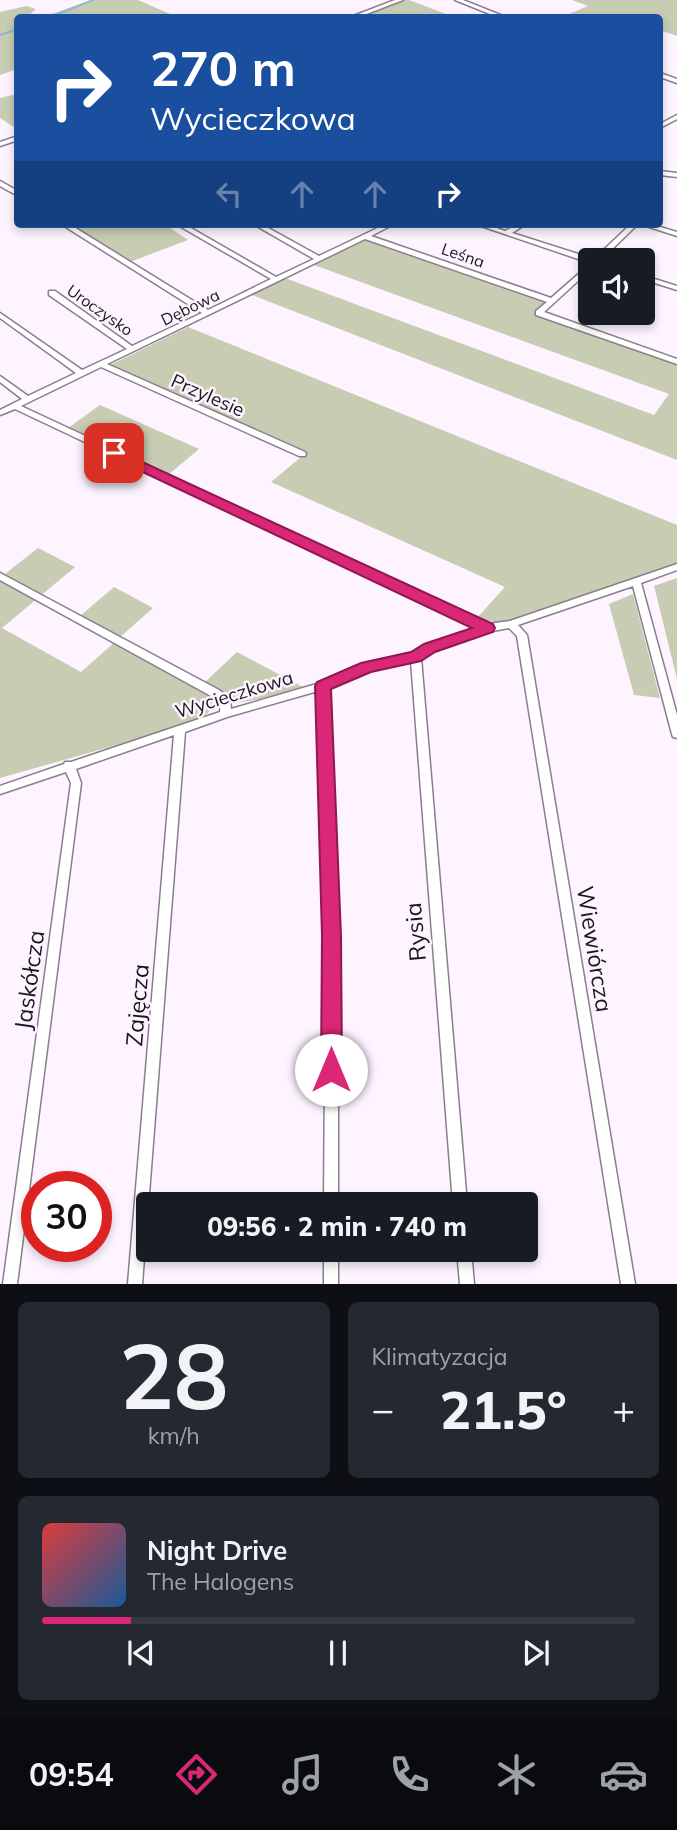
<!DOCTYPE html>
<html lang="pl">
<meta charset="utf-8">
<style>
body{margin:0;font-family:Mulish,sans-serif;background:#242831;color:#f1f3f6;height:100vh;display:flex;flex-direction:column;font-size:26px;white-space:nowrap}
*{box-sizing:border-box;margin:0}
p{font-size:23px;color:#9ea1a6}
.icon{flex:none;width:38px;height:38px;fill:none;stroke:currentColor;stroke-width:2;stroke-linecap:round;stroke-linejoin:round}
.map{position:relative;height:1284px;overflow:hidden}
.drawer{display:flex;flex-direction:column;gap:18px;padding:18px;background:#0d0f14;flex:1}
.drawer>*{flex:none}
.banner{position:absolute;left:14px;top:14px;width:649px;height:214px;border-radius:7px;box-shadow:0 4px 10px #0003;background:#1a4fa0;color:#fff;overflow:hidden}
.tools{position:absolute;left:578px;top:248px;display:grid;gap:14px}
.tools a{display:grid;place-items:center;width:77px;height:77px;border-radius:7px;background:#171b24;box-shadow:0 4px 10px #0003;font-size:35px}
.speed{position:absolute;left:21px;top:1171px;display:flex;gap:14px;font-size:35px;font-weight:700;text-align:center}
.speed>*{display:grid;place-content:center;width:91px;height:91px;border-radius:50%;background:#171b24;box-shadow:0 4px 10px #0003;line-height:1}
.speed .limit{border:10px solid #d22;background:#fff;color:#111}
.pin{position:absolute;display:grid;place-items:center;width:60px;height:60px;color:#fff;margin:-30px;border-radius:14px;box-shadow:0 4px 10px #0006}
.me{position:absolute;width:77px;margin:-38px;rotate:0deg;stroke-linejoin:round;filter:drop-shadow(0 0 5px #0008)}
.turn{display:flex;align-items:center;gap:24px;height:147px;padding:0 21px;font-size:32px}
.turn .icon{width:91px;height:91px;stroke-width:2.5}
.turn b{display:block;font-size:49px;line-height:60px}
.lanes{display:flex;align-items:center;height:66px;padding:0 21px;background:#0003;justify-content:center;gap:35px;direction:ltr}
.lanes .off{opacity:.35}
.big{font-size:52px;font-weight:800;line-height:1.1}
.drawer .card{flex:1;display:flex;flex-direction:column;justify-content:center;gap:10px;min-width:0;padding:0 24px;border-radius:10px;background:#242831}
.drawer .dial{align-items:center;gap:0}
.dial b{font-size:91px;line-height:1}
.song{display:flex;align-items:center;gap:21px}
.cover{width:84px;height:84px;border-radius:10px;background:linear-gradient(135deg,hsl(0 70% 55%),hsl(210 70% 35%))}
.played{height:7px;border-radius:4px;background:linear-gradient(90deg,#db2777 15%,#363941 15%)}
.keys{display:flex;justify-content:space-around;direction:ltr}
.heat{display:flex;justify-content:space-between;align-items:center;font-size:38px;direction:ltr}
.drawer .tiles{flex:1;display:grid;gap:18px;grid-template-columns:1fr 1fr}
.card:last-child{grid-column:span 2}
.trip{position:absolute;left:136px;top:1192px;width:402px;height:70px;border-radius:7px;background:#171b24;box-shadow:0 4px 10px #0003;font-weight:800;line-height:70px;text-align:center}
.tab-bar{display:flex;height:112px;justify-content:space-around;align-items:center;background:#090b0e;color:#9ea1a6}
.tab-bar .icon{width:49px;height:49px}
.tab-bar .selected{color:#db2777}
.tab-bar b{font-size:32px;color:#f1f3f6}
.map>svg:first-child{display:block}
.green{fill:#c7ccb2}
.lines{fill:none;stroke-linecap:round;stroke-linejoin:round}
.stream{stroke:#8fb9ce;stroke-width:2}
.minor-casing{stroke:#8a7e8d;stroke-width:3}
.minor{fill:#fff;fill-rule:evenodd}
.route{fill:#db2777;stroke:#8e194d;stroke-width:2}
.labels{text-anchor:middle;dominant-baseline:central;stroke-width:5;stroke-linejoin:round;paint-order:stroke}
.far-street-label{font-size:16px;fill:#1c171d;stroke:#fdf4ff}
.street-label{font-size:19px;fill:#1c171d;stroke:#fdf4ff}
.near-street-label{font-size:23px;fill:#1c171d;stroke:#fdf4ff}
</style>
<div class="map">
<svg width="677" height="1284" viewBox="0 0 677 1284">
<rect width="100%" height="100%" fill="#fdf4ff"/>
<path class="green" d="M 92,0 L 138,0 L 177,17 L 43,17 Z
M 404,0 L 409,0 L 454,17 L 370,18 L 364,15 Z
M 572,0 L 677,0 L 677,36 L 660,30 L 660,18 L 562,17 L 588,6 Z
M 26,6 L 36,9 L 27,17 L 18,18 L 17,69 L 0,75 L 0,12 Z
M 17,94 L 18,94 L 17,129 L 0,118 L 0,98 Z
M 69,224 L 164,224 L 188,240 L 130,262 Z
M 364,240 L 550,301 L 538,313 L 677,363 L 677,460 L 252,295 L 285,278 L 654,415 L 669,394 L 314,265 Z
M 188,327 L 677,525 L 677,565 L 502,623 L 476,619 L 505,587 L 271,482 L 306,453 L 108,366 Z
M 100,405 L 199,449 L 168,475 L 68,428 Z
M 38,548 L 75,567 L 2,628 L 81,672 L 116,641 L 211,696 C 218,716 192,723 177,728 L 0,778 L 0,571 L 5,574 Z
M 677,578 L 677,679 L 654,586 Z
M 114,587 L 153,608 L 120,637 L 80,616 Z
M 633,594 L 660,698 L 634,695 L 609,604 Z
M 237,652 L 303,687 L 273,697 L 236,703 L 204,683 Z"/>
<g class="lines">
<path class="stream" d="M 48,18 L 93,0
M 0,35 L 18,29"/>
<defs>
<path id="minor" d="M 395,0 L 403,0 L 356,18 L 348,18 Z
M 455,0 L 463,0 L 508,18 L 500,18 Z
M 660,73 L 677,79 L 677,83 L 660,77 Z
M 677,115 L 677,119 L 660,128 L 660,124 Z
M 18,136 L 18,140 L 0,146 L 0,142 Z
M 660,171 L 677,173 L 677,177 L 660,175 Z
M 0,181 L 18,191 L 18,196 L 0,186 Z
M 61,224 L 69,224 L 208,310 L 271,279 L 176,224 L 184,224 L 276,277 L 314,259 L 253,224 L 261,224 L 319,256 L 386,224 L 394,224 L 371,236 L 551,298 L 590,264 L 590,270 L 544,312 L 677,359 L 677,364 L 536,315 L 536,311 L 547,302 L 365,239 L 107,364 L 305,452 L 306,454 L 305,456 L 299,456 L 101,367 L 21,406 L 488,624 L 510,621 L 677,564 L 677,570 L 641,583 L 677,715 L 677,738 L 673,737 L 672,734 L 633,586 L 518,625 L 527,635 L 635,1284 L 621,1284 L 517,636 L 509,628 C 479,633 447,642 421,658 L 467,1204 L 453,1204 L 411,661 L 369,670 L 328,688 L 338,936 L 338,1204 L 324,1204 L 326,936 L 318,691 L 227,717 L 185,732 L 142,1284 L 128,1284 L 174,735 L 76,769 L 81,783 L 17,1284 L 3,1284 L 71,783 L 66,772 L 0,794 L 0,786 L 64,764 L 65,762 L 71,762 L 220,712 L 221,703 L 211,696 L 0,580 L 0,573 L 219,690 L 230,699 L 231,709 L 320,683 L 364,664 L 413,653 L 426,646 L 478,628 L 15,409 L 0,415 L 0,410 L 22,399 L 0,382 L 0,376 L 28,396 L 76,373 L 0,318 L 0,313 L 82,370 L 127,349 L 49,295 L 49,291 L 55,291 L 132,346 L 202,313 Z
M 475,224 L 485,224 L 505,231 L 518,224 L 526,224 L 512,233 L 594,259 L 631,224 L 638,224 L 600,261 L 590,261 L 590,263 Z
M 640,224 L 650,224 L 677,232 L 677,236 Z
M 642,275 L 677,286 L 677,290 L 642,279 Z
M 324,1250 L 338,1250 L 338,1284 L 324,1284 Z
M 457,1250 L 471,1250 L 474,1284 L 460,1284 Z"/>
</defs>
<use href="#minor" class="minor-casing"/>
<use href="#minor" class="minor"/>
</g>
<path class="route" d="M 114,449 L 493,624 L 495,628 L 493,632 L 435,652 L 421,661 L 371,672 L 331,689 L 341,936 L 342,1070 L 339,1077 L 331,1080 L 324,1077 L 321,1070 L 322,936 L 315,686 L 317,682 L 361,663 L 411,652 L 424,644 L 472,628 L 109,456 L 109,450 Z"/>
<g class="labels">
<g class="far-street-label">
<text transform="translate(463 255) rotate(19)">Leśna</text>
<text transform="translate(190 307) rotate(-26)">Dębowa</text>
<text transform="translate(100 310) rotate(35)">Uroczysko</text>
</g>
<g class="street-label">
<text transform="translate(208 395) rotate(24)">Przylesie</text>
<text transform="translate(234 694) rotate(-17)">Wycieczkowa</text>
</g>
<g class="near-street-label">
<text transform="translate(415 932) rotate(-95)">Rysia</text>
<text transform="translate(595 949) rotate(81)">Wiewiórcza</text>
<text transform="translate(29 980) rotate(-82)">Jaskółcza</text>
<text transform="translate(137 1005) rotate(-85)">Zajęcza</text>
</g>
</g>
</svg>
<div class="tools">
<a><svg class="icon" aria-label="sound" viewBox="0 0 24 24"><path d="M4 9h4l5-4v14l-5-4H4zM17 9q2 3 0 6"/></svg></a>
</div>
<div class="speed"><div class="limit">30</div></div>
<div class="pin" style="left:114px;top:453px;background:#d93025"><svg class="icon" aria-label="arrive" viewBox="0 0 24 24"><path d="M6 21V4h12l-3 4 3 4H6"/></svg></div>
<svg class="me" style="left:331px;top:1070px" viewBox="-20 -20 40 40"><circle r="19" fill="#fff"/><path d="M0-13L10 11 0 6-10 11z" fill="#db2777"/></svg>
<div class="trip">09:56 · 2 min · 740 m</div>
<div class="banner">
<div class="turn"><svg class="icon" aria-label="right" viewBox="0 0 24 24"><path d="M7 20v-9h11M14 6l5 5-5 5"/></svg><div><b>270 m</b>Wycieczkowa</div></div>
<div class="lanes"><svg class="icon off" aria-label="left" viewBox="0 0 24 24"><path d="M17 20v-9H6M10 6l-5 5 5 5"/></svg><svg class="icon off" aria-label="ahead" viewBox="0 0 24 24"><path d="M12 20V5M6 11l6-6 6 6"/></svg><svg class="icon off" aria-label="ahead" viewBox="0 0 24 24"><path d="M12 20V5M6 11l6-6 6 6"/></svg><svg class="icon" aria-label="right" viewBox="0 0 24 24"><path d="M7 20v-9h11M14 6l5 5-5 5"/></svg></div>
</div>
</div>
<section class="drawer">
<div class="tiles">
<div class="card dial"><b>28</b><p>km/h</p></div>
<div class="card"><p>Klimatyzacja</p>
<div class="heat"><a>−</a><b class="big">21.5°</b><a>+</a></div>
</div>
<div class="card">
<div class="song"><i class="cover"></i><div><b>Night Drive</b><p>The Halogens</p></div></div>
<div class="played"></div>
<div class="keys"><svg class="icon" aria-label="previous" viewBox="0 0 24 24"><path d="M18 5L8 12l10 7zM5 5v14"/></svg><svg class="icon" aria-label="pause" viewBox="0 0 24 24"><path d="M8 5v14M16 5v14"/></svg><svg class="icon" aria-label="next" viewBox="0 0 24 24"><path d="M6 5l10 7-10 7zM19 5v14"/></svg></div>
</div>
</div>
</section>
<nav class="tab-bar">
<b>09:54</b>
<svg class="icon selected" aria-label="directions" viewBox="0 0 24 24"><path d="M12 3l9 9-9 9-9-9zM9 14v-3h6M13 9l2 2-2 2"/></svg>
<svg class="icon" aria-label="music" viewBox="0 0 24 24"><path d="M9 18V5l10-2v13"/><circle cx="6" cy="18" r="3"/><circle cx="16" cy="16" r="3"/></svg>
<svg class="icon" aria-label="phone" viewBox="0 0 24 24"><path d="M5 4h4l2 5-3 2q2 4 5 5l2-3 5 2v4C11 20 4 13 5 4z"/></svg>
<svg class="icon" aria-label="climate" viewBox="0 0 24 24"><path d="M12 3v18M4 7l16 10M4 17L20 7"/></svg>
<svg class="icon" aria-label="car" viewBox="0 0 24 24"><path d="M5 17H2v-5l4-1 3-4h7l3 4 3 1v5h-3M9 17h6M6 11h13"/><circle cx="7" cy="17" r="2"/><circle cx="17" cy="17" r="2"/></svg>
</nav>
